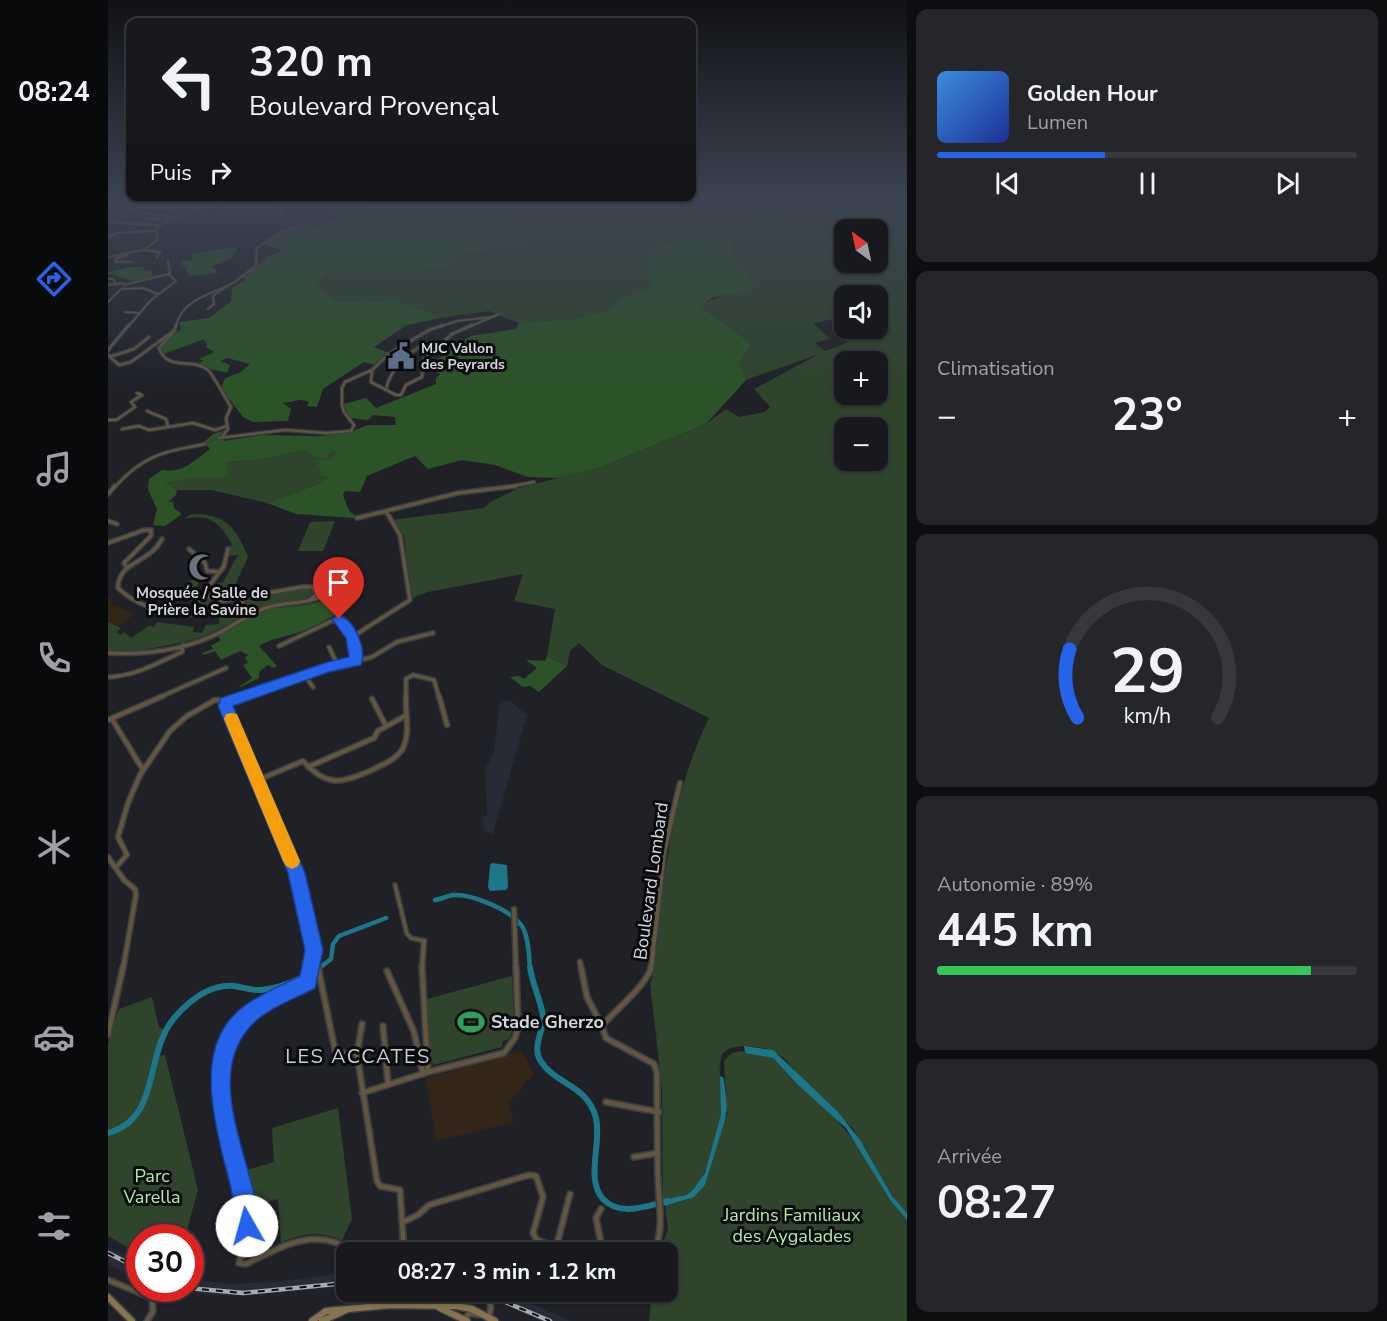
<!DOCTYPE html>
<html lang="fr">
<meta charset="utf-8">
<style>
body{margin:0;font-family:"Nunito Sans",sans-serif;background:#24262a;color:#f1f3f6;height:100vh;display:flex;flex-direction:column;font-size:22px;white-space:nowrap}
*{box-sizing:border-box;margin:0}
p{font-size:20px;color:#9ea0a4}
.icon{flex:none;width:33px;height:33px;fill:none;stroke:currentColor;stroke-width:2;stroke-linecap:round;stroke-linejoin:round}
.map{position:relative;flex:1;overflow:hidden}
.drawer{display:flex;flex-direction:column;gap:9px;padding:9px;background:#0d0e10;width:480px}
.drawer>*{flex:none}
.banner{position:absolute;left:18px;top:18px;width:570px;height:183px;border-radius:12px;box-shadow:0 2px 4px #0004,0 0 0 2px #36383b;background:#17191d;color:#f1f3f6;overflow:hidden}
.needle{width:39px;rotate:327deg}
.fabs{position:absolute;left:726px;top:219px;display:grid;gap:12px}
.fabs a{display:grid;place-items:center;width:54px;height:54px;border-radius:12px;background:#17191d;box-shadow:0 2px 4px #0004,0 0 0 2px #36383b;font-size:30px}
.speed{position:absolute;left:18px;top:1224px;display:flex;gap:12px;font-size:30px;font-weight:700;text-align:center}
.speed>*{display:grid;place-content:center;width:78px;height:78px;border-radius:50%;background:#17191d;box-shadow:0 2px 4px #0004,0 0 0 2px #36383b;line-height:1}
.speed .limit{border:9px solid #d22;background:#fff;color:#111}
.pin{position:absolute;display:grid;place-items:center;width:51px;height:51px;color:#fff;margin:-62px -26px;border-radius:50% 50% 50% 0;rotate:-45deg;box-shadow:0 0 6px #0007}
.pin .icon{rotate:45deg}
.me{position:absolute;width:66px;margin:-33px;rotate:353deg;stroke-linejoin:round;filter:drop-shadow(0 0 4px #0008)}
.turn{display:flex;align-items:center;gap:21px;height:126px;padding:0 24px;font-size:27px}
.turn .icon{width:78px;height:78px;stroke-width:2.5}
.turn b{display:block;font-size:42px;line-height:51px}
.then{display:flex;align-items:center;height:57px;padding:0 24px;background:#0003;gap:12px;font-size:22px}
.big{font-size:45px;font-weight:700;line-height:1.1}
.drawer .widget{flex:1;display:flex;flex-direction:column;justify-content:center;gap:9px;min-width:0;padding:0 21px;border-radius:12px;background:#24262a}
.drawer .dial{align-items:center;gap:0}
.dial svg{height:156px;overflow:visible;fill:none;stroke:#36383b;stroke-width:7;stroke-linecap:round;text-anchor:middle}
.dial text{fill:#f1f3f6;stroke:none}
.song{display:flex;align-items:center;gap:18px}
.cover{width:72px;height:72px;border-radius:9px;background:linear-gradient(135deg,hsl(210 70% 55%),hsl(230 70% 35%))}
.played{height:6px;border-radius:3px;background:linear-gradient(90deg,#2563eb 40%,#36383b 40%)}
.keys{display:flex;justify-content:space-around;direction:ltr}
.heat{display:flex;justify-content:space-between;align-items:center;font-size:33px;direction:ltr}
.charge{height:9px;border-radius:4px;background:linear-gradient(90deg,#34c759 89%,#36383b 0)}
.trip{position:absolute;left:228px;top:1242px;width:342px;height:60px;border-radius:12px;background:#17191d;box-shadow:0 2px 4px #0004,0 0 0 2px #36383b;font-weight:700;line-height:60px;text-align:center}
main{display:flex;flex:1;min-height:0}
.tabs{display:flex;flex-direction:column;width:108px;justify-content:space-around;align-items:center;background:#090a0c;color:#9ea0a4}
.tabs .icon{width:42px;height:42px}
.tabs .on{color:#2563eb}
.tabs b{font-size:27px;color:#f1f3f6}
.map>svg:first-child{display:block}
.built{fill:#282b36}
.education{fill:#332518}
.green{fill:#2e442b;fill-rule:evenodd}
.forest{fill:#2b5327}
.water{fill:#1e7689}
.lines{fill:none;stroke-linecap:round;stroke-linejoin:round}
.canal-far1{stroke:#1e7689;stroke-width:4.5}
.canal{stroke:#1e7689;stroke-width:6}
.minor-tunnel{stroke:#3a3c42;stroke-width:2;stroke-dasharray:2 1;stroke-linecap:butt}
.pedestrian-casing{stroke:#3c3e44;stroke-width:6}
.minor-far4-casing{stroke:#3c3e44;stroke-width:3}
.minor-far3-casing{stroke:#3c3e44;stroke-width:4.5}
.minor-far2-casing{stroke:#3c3e44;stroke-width:6}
.minor-far1-casing{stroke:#3c3e44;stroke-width:7}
.minor-casing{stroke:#3c3e44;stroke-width:8}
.secondary-casing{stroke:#3c3e44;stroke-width:9}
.pedestrian{stroke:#62563f;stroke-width:3}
.minor-far4{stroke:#62563f;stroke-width:1.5}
.minor-far3{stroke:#62563f;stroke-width:2}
.minor-far2{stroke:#62563f;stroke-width:3}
.minor-far1{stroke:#62563f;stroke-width:4}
.minor{stroke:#62563f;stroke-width:4.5}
.secondary{stroke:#86734f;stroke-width:6}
.rail-casing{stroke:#aaabb0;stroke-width:4.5}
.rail{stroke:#0a0b0d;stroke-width:2;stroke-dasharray:7;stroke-linecap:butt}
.route{fill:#2563eb;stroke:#184099;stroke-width:1.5}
.slow{fill:#f59e0b}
.labels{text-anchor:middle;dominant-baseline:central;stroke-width:6;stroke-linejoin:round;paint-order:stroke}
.far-poi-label{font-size:14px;font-weight:bold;fill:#d5d6da;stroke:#0a0b0d;text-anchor:start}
.poi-label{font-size:15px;font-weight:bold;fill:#d5d6da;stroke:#0a0b0d}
.near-street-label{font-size:18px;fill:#d5d6da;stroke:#0a0b0d}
.near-poi-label{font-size:18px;font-weight:bold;fill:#d5d6da;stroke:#0a0b0d;text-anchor:start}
.near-park-label{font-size:18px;fill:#afeda7;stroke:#0a0b0d}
.near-neighbourhood-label{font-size:20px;letter-spacing:1.5px;fill:#caced5;stroke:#0a0b0d}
</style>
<main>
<nav class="tabs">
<b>08:24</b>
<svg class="icon on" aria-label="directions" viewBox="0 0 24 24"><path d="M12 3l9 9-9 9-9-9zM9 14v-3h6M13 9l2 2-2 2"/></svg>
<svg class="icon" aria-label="music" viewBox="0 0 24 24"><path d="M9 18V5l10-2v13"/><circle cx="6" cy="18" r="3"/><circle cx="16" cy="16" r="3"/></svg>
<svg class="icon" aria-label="phone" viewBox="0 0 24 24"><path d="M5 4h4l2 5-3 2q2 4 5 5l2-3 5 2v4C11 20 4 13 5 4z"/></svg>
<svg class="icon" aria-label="climate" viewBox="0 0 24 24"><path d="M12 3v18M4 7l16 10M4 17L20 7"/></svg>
<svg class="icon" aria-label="car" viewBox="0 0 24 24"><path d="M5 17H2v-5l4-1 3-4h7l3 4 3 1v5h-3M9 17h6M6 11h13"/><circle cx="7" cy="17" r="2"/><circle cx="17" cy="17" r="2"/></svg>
<svg class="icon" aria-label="filters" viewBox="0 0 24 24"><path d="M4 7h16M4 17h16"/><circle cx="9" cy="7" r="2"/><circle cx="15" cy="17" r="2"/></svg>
</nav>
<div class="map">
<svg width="799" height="1321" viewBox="0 0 799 1321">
<rect width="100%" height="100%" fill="#1f2127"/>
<path class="built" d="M 392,701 L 402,701 L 419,715 L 385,834 L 376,831 L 374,818 L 379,815 L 377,769 L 386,753 Z
M 0,1247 L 31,1263 L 31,1281 L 0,1264 Z
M 238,1273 L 238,1286 L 136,1296 L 105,1295 L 63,1289 L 82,1288 L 83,1279 L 122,1284 L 165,1282 Z
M 385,1292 L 403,1294 L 462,1321 L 433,1321 L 389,1301 Z"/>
<path class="education" d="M 0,597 L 3,598 L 3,603 L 7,607 L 12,605 L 11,607 L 27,614 L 10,626 L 0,622 Z
M 413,1051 L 426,1074 L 400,1102 L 406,1122 L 328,1141 L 318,1078 Z"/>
<path class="green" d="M 465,202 L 799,202 L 799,1213 L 784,1196 L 745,1129 L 695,1081 L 675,1057 L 657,1048 L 636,1046 L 622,1048 L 614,1054 C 609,1072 614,1088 614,1106 C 614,1124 599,1178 586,1190 C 577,1197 565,1198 555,1200 L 554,1088 L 542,983 L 544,979 C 555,891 561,799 601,718 L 494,665 L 471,643 L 462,651 L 459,666 L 439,656 L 447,609 L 406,601 L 415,574 L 320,592 L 304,598 L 296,536 L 284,520 L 376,508 L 382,502 L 411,488 L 493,467 L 598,424 L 618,409 L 631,417 L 657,412 L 662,407 L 646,389 L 711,354 L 638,380 L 609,321 L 593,307 C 613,291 625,298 646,287 L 637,268 L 623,256 L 623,244 L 680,218 C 628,220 604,219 556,244 L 547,288 L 512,298 L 503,310 L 469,318 L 411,323 L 381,311 L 333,318 L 291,300 L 230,302 L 206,286 L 220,272 L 298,273 L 337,269 L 363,252 L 412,247 L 407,219 C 424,206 444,204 465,202 ZM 736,230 L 770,230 L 770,262 L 736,262 ZM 736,296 L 770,296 L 770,328 L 741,329 L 749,336 L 732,346 L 717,351 L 707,343 L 722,339 L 705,323 L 731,318 L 736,324 ZM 736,362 L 770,362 L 770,394 L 736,394 ZM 736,428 L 770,428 L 770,460 L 736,460 Z
M 199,450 L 204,453 L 207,457 L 216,457 L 223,451 L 231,451 L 224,461 L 212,464 L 222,477 L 210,484 L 159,503 L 104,490 L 69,490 L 57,484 L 69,480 L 121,475 L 116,462 L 150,460 Z
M 84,514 C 118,514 128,527 140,557 L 127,585 L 135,594 L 118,599 L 100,593 L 103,586 L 115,582 L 130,555 L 121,556 L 121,546 L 124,545 C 113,522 100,513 75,519 Z
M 227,521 L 215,551 L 190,551 L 202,522 Z
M 89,576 L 91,584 L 82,594 L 93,592 L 90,596 L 105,603 L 123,604 L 106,607 L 80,600 L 77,592 L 80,590 L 79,584 Z
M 199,588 L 205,589 L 207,592 L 204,597 L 155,606 L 102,634 L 77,642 L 29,651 L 0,650 L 0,622 L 13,628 L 8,633 L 13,635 L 16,632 L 23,638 L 42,625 L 46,627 L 49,622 L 86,627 L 85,632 L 94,633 L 98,625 L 111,624 L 111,618 L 122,614 L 150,595 Z
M 404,976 L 406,1028 L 401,1039 L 395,1041 L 394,1047 L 325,1065 L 322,1058 L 319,999 Z
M 44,997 L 51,1027 L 57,1031 L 47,1056 L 57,1055 L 90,1190 L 77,1237 L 32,1238 L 31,1254 L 0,1236 L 0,1043 L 11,1009 Z
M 633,1051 L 665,1058 L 690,1085 L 726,1116 L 748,1143 L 782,1200 L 799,1220 L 799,1321 L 541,1321 L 544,1292 L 560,1292 L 560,1252 L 551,1252 L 560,1230 L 557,1206 C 573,1202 586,1199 597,1185 L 619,1113 L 616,1061 L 624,1053 Z
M 230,1108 L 244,1219 L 234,1240 C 212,1231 195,1232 173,1243 L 170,1199 L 140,1208 L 133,1172 L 166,1162 L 164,1128 Z"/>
<path class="forest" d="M 7,202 L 115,202 C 79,216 45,208 7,202 Z
M 125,202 L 170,202 L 160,205 L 175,208 L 179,217 L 159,214 L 121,217 L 110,213 L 118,208 L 116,205 Z
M 256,202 L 465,202 C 444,204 425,206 407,218 L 427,235 L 412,247 L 363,252 L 337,269 L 298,273 L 220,272 L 207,286 L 230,302 L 291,300 L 333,318 L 299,325 L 266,347 L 281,353 L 268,365 L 256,362 L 215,389 L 209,407 L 199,406 L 201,401 L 192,400 L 175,403 L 183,409 L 180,421 L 145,422 L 135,417 L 113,388 L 117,378 L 131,373 L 142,364 L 119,358 L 112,361 L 122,365 L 119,373 L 87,365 L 95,361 L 91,359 L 106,352 L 98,347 L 99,345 L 96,339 L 53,355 C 53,342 64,337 73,329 L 71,322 L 101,318 L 123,301 L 124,287 L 139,280 L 135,278 L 160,256 L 175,251 L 157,244 C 164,237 177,229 187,227 C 201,224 219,229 229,217 L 226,213 L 254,208 Z
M 680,218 L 680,223 L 641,235 L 623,244 L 623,256 L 637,268 L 647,287 L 636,293 L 605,297 L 593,307 L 643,344 L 631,363 L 638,380 L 598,424 L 493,467 L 451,478 L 420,477 L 387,465 L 354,460 L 320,469 L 307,456 L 259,476 L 252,492 L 237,491 L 235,495 L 241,511 L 249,517 L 246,518 L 188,514 L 159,503 L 210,484 L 221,477 L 212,476 L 213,467 L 209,467 L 211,464 L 209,461 L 224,460 L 230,451 L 223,451 L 218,458 L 207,457 L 198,450 L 150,460 L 117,462 L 121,476 L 119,477 L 87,478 L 58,483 L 69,490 L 68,495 L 59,503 L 65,501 L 66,508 L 74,514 L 57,526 L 45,525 L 49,509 L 40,490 L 41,479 L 54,470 C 76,473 84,462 102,449 L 96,442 L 105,434 L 118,430 L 110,437 L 116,441 L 154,435 L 214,436 L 242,432 L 260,425 L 288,425 L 287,417 L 265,415 L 260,420 L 242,418 L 235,404 L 258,398 L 268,408 L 328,384 L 328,378 L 332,374 L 325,368 L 327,361 L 363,336 L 408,329 L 411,323 L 469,318 L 503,310 L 512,298 L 546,288 L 539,275 L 538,258 C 586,219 621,220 680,218 Z
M 117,248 L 130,248 L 121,260 L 103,266 L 110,273 L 82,276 L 72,261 L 84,260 L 83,254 Z
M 22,267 L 35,267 L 36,270 L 44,271 L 45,277 L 27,282 L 4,274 L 0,275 L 0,272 Z
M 227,594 L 235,594 L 246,603 C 227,615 208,627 186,634 C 175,637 163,639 151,646 L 169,666 L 165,668 L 160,665 L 151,672 L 151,678 L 133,687 L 131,687 L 144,678 L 135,665 L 140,663 L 137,657 L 140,655 L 132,651 L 113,660 L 107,651 L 96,655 L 94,653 L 105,649 L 103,646 L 113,640 L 109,636 C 126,627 145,613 164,609 C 185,605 208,607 227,594 Z
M 439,656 L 459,666 L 431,692 L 422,686 L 415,687 L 402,677 L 411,676 L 416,679 L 429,668 L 418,660 L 437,661 Z"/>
<path class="water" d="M 384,863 L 399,865 L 400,887 L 398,890 L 382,891 L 380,887 L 382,865 Z
M 636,1046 L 665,1050 L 730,1112 L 752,1140 L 784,1196 L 799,1213 L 799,1220 L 782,1200 L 738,1128 L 690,1085 L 665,1058 L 637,1053 Z
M 612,1076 L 615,1077 L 616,1080 L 619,1106 L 617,1120 L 597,1185 L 586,1197 L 557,1206 L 555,1200 L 578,1195 L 585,1190 L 597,1173 L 613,1115 Z"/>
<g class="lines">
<path class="canal-far1" d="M 327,900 C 333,899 339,896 345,895 C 364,894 405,910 415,928 C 421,940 421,956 422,969
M 210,969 L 223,959 L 225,944 L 231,936 L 278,918"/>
<path class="canal" d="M 422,967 C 424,984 433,1000 435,1016 C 436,1031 424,1046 432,1060 C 447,1085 479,1084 488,1118 C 494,1143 477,1179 495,1199 C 512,1217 539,1206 560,1201
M 0,1133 C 54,1118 35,1054 67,1017 C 82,1000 102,984 126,986 C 135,987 143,991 153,990 C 173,988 195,978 212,967"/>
<path class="minor-tunnel" d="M 97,444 L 111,438"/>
<defs>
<path id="pedestrian" d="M 287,885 L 299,934 L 303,938 L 316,941"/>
<path id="minor-far4" d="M 5,202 C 44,209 79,214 117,202
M 9,206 L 26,207 L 31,212 L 68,218
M 46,207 L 64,202
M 0,212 L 9,206 L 1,202
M 23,213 L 21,212 L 28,210
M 39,219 L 61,220
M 0,222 L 49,225
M 0,238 L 8,233 L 47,231
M 35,250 L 52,252 L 49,257
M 20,255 L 9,258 L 7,262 L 24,262
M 0,257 L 35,250 L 49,240 L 48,227 L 77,215 L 78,212
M 60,261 L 62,273 L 60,274
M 0,278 L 6,280 L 8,285
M 0,285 L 15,283 L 16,285 L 60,274
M 13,289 L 35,288 L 50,294
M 0,302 L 13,289
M 100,309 L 106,304 L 105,296 L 121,285
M 17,312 L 31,313
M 20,327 L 42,301 L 68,281 L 60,274
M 68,327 C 73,299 103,295 125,283 C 133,278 140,271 148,266 L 149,248 L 173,232 L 201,223
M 331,327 L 349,321 L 383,317
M 361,327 L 391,314"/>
<path id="minor-far3" d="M 68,325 L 66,332 L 51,348 C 59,372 85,357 100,370 C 104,373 119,401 123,407 L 118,418 L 120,429 L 114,437
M 0,350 L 21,325
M 0,355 L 11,365 L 23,362 L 67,330
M 4,356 L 26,349 L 41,337
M 264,370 L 263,382 L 288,395 L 293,395 L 298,385 L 314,377 L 316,359 L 344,334 L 364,325
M 278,389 C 282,369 306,344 327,342 L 329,346
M 39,411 L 58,419 L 60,426
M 0,420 L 8,420 L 27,407 L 23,402 L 34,395 L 29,393
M 14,429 L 31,426 L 41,430 L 85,423 L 107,430 L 119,426
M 111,438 L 177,430 L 218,433 L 243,431 L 246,425 L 236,412 L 234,405 L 234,388 L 237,382 L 264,370 L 282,353 L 321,330 L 335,325
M 6,488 C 35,455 55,452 97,444
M 394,488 L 426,482"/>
<path id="minor-far2" d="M 0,494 L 7,486
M 249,518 L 278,511
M 0,521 L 9,524
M 54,539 C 41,564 10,561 10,588 C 41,619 112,624 145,594
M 0,543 L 36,530 L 43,530 L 43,536 L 16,563 L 18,566
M 81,549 L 97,563 L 99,571 L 112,572
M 203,599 L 209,594 L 205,587
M 171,646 L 228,619 L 244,637
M 221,647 L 229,664
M 0,653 C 39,655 78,650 113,632 C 128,624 142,613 158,608 C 179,601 201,605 221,593 L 207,587 L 194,587 L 115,601 L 102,598 L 97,592 L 116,566 L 120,549
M 248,661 L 264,657 L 289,642 L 325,633
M 197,676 L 205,687
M 0,677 C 28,676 49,663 74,652 L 75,645
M 52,697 L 118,668
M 134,697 L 220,667 L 248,661 L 244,637 L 302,600 L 292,535 L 278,511 L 350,493 L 408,486
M 298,697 L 298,679 L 305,675 L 326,680 L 331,697"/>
<path id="minor-far1" d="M 331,696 L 339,725
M 264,699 L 278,726
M 118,702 C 119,717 135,743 141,757 C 162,805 213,919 203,969
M 4,719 L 35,770
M 0,720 L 55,696
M 200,767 L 266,738 L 270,731 L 297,716
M 150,780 L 195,761 C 219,788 233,783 264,770 C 275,764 286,761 294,750 C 303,734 297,713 298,696
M 0,857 L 16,880 L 27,889 L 28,895 L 15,969
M 8,867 L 19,855 L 10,837 L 20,803 L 32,775 L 62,731 L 79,716 L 107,700 L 123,701 L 138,696
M 406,909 L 408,969
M 207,953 L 210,969
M 472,962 L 473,969
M 314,969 L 316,941
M 543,969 L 556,852 L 572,783"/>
<path id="minor" d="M 203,967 L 200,981 C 178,994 152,1003 134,1021 C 83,1071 135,1164 139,1223 C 140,1236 134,1250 131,1263 L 138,1264 C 177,1245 207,1226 247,1252
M 210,967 L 227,1050 L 229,1053 L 249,1054 L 269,1181 L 272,1186 L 292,1190 L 296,1252
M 314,967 L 320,1072
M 473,967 L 479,997 L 494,1026
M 279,971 L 306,1032 L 315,1074
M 275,1026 L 280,1084
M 0,1035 L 15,967
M 249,1054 L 254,1024
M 254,1093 L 320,1072 L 396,1053 L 407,1038 L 410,1027 L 408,967
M 498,1102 L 551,1112
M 526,1157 L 550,1153
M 493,1209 L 488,1218 L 495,1252
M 295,1222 L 310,1215 L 321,1205 L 421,1175 L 428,1176 L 435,1197 L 425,1233 L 429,1240 L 463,1252
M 448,1248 L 462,1194
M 541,1252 L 547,1250 C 556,1226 551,1205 550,1181 C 549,1145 549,1109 549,1073 L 546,1064 L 498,1038 L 494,1026 C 506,1011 541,983 543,967
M 0,1280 L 44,1298 L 45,1311 L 39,1321
M 379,1292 L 383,1307 L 380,1321
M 356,1319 L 362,1313 L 371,1315"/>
<path id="secondary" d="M 0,1297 L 24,1321
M 330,1307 L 359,1321
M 204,1321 L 218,1311 L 283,1305 L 348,1306 L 364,1309 L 387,1321
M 214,1321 L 238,1310"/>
</defs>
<use href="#pedestrian" class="pedestrian-casing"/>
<use href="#minor-far4" class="minor-far4-casing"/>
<use href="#minor-far3" class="minor-far3-casing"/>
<use href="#minor-far2" class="minor-far2-casing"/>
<use href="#minor-far1" class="minor-far1-casing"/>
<use href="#minor" class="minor-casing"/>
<use href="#secondary" class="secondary-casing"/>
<use href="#pedestrian" class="pedestrian"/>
<use href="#minor-far4" class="minor-far4"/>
<use href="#minor-far3" class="minor-far3"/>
<use href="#minor-far2" class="minor-far2"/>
<use href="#minor-far1" class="minor-far1"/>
<use href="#minor" class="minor"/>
<use href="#secondary" class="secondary"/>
<defs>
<path id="rail" d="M 0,1253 L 32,1269
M 80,1288 L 135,1293 L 238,1283
M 358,1292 L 388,1298 L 442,1321"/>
</defs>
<use href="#rail" class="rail-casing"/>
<use href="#rail" class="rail"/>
</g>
<linearGradient id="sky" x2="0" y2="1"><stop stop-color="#111215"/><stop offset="0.52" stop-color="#3c4352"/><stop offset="1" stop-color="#3c4352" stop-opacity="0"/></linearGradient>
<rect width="799" height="387" fill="url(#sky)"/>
<path class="route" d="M 231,615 C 247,620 259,650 253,665 L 221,672 L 125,706 L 197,873 L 215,950 L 207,988 C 189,998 165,1006 150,1019 C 101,1061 129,1127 142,1179 C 147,1196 154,1218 147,1233 L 139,1237 L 131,1233 C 126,1220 127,1206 124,1193 C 122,1182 119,1172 116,1161 C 104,1110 86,1040 139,1004 C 155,993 174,985 192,976 L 197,950 L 180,873 L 110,706 L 113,698 L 220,662 L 241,657 L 238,638 L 224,619 Z"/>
<path class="slow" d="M 123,713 L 129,714 L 131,719 L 192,861 L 190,866 L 184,869 L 178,866 L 175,861 L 116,719 L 118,714 Z"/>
<defs>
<symbol id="civic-bare" viewBox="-9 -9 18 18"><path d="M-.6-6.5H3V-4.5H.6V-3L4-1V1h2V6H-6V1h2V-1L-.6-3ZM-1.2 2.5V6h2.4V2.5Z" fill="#5c6f8a" stroke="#0a0b0d" stroke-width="2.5" paint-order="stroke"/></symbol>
<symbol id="mosque-bare" viewBox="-9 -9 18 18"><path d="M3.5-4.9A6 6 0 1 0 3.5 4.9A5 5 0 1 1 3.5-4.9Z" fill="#6b7280" stroke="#0a0b0d" stroke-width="2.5" paint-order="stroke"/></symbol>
<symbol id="stadium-bare" viewBox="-9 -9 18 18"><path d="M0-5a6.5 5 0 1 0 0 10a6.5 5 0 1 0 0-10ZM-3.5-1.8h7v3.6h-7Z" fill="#2e9e5b" stroke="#0a0b0d" stroke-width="2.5" paint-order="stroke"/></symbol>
</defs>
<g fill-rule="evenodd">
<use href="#civic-bare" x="274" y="337" width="38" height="38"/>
<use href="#mosque-bare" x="75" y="548" width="38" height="38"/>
<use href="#stadium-bare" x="344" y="1003" width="38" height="38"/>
</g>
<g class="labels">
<g class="far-poi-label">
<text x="313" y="348">MJC Vallon<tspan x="313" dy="16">des Peyrards</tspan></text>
</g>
<g class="poi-label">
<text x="94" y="593">Mosquée / Salle de<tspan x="94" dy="17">Prière la Savine</tspan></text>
</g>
<g class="near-street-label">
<text transform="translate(543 881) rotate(-82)">Boulevard Lombard</text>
</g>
<g class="near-poi-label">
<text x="383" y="1022">Stade Gherzo</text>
</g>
<g class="near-park-label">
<text x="44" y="1176">Parc<tspan x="44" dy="21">Varella</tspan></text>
<text x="684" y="1215">Jardins Familiaux<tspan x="684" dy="21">des Aygalades</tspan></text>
</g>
<g class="near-neighbourhood-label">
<text x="250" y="1056">LES ACCATES</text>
</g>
</g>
</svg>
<div class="fabs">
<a><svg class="needle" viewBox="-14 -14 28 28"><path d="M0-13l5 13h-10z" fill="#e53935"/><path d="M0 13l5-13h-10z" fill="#9ea0a4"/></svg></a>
<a><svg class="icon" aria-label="sound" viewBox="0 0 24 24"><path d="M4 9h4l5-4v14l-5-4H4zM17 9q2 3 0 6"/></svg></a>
<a>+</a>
<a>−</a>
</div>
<div class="speed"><div class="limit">30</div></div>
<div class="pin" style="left:231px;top:619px;background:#d93025"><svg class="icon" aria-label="arrive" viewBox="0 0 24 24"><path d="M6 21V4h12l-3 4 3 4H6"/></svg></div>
<svg class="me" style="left:139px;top:1226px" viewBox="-20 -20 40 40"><circle r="19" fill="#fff"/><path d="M0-13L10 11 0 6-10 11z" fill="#2563eb"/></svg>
<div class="trip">08:27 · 3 min · 1.2 km</div>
<div class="banner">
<div class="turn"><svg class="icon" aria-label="left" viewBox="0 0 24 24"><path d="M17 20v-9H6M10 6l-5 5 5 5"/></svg><div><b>320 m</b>Boulevard Provençal</div></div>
<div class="then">Puis<svg class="icon" aria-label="right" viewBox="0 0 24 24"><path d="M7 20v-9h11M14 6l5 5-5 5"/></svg></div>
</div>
</div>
<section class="drawer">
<div class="widget">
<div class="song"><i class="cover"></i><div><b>Golden Hour</b><p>Lumen</p></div></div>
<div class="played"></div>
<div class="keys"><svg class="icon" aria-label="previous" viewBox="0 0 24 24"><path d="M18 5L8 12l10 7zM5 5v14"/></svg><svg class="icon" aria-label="pause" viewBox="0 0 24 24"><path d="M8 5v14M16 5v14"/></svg><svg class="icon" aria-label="next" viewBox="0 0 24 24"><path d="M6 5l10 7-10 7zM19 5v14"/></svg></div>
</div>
<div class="widget"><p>Climatisation</p>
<div class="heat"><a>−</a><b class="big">23°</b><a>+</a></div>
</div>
<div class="widget dial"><svg viewBox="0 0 100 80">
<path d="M14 69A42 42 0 1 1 86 69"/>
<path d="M14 69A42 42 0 0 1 10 34" stroke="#2563eb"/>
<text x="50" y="56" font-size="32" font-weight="700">29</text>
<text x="50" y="72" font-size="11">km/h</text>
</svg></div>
<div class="widget"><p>Autonomie · 89%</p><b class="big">445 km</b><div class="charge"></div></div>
<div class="widget"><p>Arrivée</p><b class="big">08:27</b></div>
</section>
</main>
